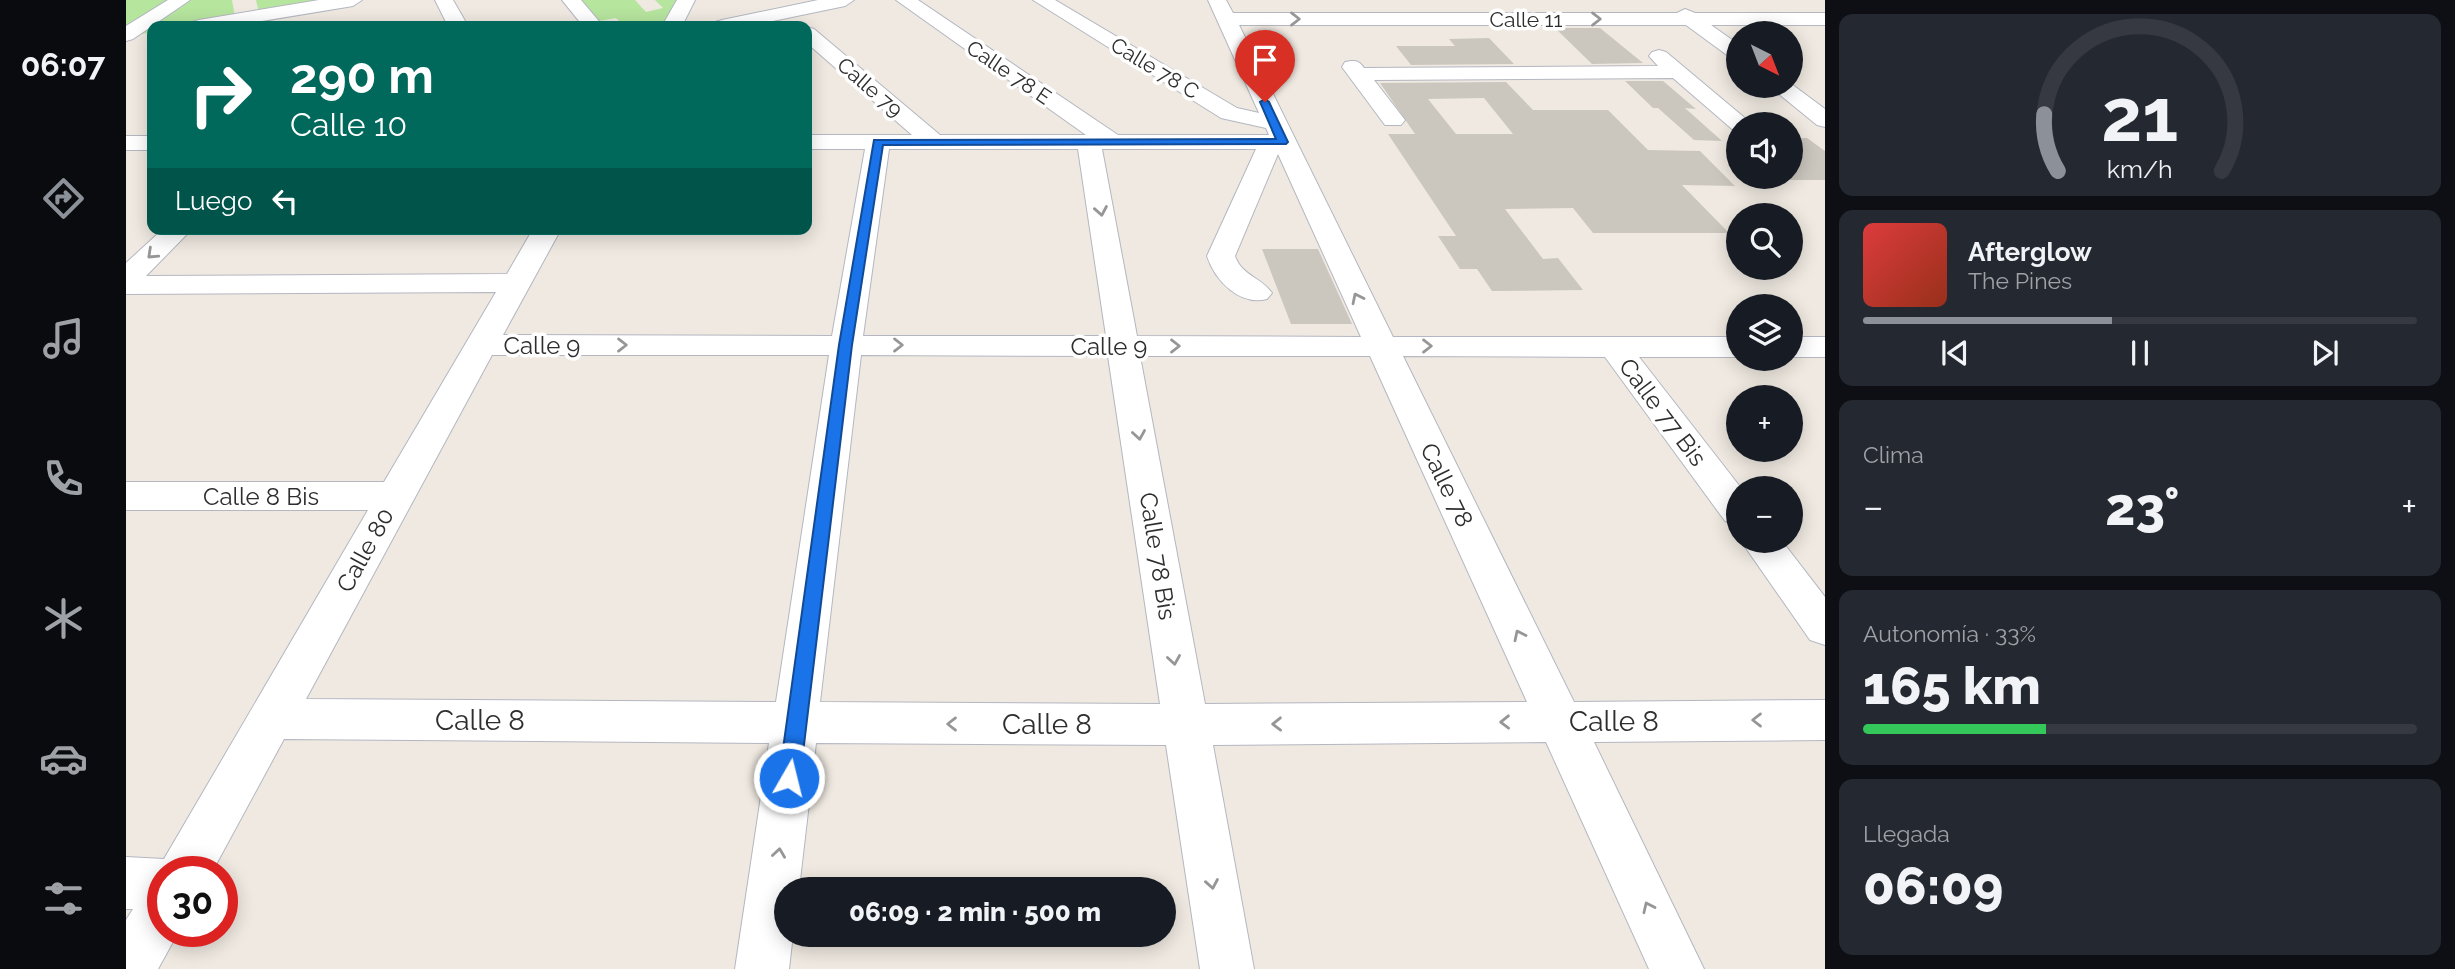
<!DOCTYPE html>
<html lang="es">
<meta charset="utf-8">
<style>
body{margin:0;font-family:Raleway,sans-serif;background:#242831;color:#f1f3f6;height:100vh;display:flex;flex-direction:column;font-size:26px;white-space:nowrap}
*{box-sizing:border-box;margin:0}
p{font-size:23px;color:#9ea1a6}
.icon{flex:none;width:38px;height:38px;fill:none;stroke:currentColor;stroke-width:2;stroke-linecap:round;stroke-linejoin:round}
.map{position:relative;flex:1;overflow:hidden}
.sheet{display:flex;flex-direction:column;gap:14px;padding:14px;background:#0d0f14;width:630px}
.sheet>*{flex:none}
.guide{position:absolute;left:21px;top:21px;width:665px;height:214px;border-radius:14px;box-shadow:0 4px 18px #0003;background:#00695c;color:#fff;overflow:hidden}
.needle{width:46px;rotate:138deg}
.controls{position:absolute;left:1600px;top:21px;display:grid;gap:14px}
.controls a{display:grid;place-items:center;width:77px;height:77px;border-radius:50%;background:#171b24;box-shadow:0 4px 18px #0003;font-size:35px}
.speed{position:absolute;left:21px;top:856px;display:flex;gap:14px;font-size:35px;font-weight:700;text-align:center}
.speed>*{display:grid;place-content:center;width:91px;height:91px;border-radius:50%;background:#171b24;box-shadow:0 4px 18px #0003;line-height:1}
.speed .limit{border:10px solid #d22;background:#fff;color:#111}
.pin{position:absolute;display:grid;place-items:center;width:60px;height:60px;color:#fff;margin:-72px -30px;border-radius:50% 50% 50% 0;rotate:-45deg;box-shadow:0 0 7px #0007}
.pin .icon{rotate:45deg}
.me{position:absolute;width:77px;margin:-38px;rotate:8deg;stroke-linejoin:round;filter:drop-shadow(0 0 5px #0008)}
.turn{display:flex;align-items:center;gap:24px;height:147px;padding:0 28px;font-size:32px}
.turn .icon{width:91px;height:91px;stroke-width:2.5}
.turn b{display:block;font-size:49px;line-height:60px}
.then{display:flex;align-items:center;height:66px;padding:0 28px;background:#0003;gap:14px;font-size:26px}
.big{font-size:52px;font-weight:800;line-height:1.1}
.sheet .widget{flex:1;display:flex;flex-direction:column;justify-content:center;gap:10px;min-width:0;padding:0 24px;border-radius:14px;background:#242831}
.sheet .dial{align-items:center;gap:0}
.dial svg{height:182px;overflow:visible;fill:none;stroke:#363941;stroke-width:7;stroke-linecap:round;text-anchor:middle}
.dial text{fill:#f1f3f6;stroke:none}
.song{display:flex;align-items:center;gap:21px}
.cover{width:84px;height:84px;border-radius:10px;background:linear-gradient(135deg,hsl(0 70% 55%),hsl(10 70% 35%))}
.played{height:7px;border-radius:4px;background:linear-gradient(90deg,#8c9099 45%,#363941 45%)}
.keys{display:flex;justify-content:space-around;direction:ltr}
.heat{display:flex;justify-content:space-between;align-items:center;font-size:38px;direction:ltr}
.charge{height:10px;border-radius:5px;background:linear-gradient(90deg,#34c759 33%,#363941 0)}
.trip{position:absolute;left:648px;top:877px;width:402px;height:70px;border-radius:35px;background:#171b24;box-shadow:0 4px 18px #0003;font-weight:800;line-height:70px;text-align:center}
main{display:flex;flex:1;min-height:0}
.dock{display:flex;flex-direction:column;width:126px;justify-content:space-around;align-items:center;background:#090b0e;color:#9ea1a6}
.dock .icon{width:49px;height:49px}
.dock .selected{color:#8c9099}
.dock b{font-size:32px;color:#f1f3f6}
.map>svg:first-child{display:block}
.green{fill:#b6e59e}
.building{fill:#cbc7bf;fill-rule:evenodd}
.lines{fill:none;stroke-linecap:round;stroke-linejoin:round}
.minor-casing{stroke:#b4b7c1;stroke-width:2}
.minor{fill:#fff;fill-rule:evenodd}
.oneway{stroke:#969696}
.route{fill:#1a73e8;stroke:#114b97;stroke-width:2}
.labels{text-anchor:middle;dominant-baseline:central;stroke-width:7;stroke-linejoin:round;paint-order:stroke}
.far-street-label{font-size:21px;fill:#2e2e2e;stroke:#fff}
.street-label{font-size:24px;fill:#2e2e2e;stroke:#fff}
.near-street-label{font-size:28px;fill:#2e2e2e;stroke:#fff}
</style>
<main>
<nav class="dock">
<b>06:07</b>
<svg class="icon selected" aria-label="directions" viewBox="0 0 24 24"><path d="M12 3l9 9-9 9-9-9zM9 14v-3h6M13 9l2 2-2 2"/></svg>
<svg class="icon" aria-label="music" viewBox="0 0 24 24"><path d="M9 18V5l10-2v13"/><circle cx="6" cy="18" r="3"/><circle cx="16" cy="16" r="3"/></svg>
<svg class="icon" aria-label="phone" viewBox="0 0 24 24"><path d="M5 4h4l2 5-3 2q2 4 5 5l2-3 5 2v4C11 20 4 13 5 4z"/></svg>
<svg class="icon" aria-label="climate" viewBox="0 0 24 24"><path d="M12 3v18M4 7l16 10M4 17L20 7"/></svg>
<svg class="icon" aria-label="car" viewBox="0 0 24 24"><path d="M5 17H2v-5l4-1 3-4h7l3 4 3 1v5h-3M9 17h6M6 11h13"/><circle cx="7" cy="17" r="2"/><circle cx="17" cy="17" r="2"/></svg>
<svg class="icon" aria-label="filters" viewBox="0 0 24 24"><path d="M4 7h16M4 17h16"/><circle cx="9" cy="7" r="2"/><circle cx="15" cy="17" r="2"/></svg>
</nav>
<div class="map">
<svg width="1699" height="969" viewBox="0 0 1699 969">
<rect width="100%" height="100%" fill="#efe9e1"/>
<path class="green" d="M 0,0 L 49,0 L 0,31 Z
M 58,0 L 106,0 L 109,17 L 133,13 L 130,0 L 215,0 L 63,26 L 26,26 L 26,32 L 0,37 Z
M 445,0 L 509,0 L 520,12 L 537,8 L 529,0 L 560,0 L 546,26 L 498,26 L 490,18 L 473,21 L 476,26 L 467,26 Z"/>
<path class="building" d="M 1429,28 L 1474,28 L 1517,63 L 1466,64 Z
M 1363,38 L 1388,64 L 1285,65 L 1270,46 L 1329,46 L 1323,39 Z
M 1499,81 L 1537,81 L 1570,109 L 1559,108 L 1596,141 L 1568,140 L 1532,108 L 1527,108 Z
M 1380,82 L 1407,110 L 1482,110 L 1522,150 L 1574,151 L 1609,186 L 1556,185 L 1603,233 L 1467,233 L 1447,208 L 1379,209 L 1417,259 L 1432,258 L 1457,290 L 1366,291 L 1351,269 L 1334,269 L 1312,236 L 1330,236 L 1262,134 L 1289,134 L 1254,83 ZM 1358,98 L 1387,134 L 1330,134 L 1302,99 Z
M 1664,138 L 1681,138 L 1699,151 L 1699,180 L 1664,180 Z
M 1136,249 L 1192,249 L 1226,324 L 1165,324 Z"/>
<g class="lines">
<defs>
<path id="minor" d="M 42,0 L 64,0 L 7,39 L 0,41 L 0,26 Z
M 193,0 L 236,0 L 227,6 L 106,26 L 63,26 L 66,22 L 73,20 Z
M 309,0 L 327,0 L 342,26 L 322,26 Z
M 436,0 L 455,0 L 477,26 L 457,26 Z
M 551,0 L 569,0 L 556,26 L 536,26 Z
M 692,0 L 728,0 L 719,6 L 623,26 L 586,26 L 589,22 L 596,20 Z
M 770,0 L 792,0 L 992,135 L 1143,135 L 1140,128 L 1095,118 L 907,0 L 929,0 L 1111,108 L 1133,113 L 1082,0 L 1100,0 L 1107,13 L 1551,13 L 1559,9 L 1569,13 L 1699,13 L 1699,25 L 1585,25 L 1612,44 L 1612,60 L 1605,58 L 1560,25 L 1113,25 L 1267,337 L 1612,337 L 1612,357 L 1513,357 L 1615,488 L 1612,488 L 1612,525 L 1599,521 L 1479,357 L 1277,356 L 1448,702 L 1699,700 L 1699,740 L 1468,742 L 1578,969 L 1523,969 L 1420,742 L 1087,745 L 1128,969 L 1074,969 L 1040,745 L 690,743 L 673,889 L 660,889 L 660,934 L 667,934 L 663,969 L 609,969 L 643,743 L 158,739 L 86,872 L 37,872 L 37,931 L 53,931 L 32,969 L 0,969 L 0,920 L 7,909 L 0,909 L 0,857 L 38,859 L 242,510 L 0,510 L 0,482 L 258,482 L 370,292 L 0,294 L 0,263 L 37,229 L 66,229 L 20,276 L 381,274 L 407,229 L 435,229 L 377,335 L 706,336 L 739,149 L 681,149 L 681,135 L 786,135 L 681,43 L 681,27 L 688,29 L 814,135 L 960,135 ZM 763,149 L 952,149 L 980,336 L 737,336 ZM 976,149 L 1130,149 L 1081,256 C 1089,281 1114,306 1141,299 L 1146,293 C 1135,277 1116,276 1109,256 L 1152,154 L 1235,337 L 1011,336 ZM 366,355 L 703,355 L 650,702 L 180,699 ZM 735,355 L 982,356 L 1034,704 L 694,702 ZM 1014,356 L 1244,356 L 1401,702 L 1079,704 Z
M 1533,50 L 1540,52 L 1626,124 L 1612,124 L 1612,130 L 1606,129 L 1547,78 L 1248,80 L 1279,120 L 1275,125 L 1259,125 L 1216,67 L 1219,62 C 1228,60 1233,60 1238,68 L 1532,66 L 1523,56 L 1526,52 Z
M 1664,83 L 1699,109 L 1699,127 L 1691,125 L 1643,86 L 1664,86 Z
M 0,136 L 26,136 L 26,150 L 0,150 Z
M 1664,337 L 1699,337 L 1699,357 L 1664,357 Z
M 1615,541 L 1656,541 L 1699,597 L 1699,645 L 1684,640 Z"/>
</defs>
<use href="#minor" class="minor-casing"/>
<use href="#minor" class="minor"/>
</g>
<defs><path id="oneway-chevron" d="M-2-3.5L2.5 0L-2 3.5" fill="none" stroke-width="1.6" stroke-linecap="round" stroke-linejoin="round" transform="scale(1.75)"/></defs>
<g class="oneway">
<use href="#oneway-chevron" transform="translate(1169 19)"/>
<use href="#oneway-chevron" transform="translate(1470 19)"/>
<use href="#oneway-chevron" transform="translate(975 211) rotate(80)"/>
<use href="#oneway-chevron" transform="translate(26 254) rotate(137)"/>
<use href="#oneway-chevron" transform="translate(1231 298) rotate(-116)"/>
<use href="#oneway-chevron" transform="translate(496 345)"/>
<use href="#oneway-chevron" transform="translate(772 345)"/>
<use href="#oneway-chevron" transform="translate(1049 346)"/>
<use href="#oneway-chevron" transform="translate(1301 346)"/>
<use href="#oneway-chevron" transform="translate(1013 435) rotate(81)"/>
<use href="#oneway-chevron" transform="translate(1393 635) rotate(-116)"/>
<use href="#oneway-chevron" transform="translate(1048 660) rotate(81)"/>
<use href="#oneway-chevron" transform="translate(1631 720) rotate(180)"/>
<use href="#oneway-chevron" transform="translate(1379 722) rotate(179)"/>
<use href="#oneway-chevron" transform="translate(826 724) rotate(-180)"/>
<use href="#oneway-chevron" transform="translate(1151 724) rotate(179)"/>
<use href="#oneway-chevron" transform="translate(653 853) rotate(-82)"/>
<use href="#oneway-chevron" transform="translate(1086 884) rotate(80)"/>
<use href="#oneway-chevron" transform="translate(1522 907) rotate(-115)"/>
</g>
<path class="route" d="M 1139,99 L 1143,102 L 1162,142 L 1160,144 L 757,145 L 726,345 L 674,778 L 671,785 L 663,787 L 656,785 L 653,778 L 713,345 L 748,140 L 1150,139 L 1134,102 Z"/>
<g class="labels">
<g class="far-street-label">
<text x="1400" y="19">Calle 11</text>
<text transform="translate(1029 68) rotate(31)">Calle 78 C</text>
<text transform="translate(883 72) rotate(34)">Calle 78 E</text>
<text transform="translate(744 87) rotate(41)">Calle 79</text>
</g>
<g class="street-label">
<text x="416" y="345">Calle 9</text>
<text x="983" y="346">Calle 9</text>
<text transform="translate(1537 412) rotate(53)">Calle 77 Bis</text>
<text transform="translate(1321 485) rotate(64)">Calle 78</text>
<text x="135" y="496">Calle 8 Bis</text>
<text transform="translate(239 550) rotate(-61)">Calle 80</text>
<text transform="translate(1032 556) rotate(81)">Calle 78 Bis</text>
</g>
<g class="near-street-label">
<text x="354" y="720">Calle 8</text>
<text x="1488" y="721">Calle 8</text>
<text x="921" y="724">Calle 8</text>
</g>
</g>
</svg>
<div class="controls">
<a><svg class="needle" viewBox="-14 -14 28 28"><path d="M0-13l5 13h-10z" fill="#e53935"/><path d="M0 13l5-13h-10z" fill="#9ea1a6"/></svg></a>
<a><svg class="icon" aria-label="sound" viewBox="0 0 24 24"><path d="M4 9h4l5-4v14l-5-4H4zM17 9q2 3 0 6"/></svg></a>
<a><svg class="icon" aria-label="search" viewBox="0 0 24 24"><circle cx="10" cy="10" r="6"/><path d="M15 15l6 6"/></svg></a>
<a><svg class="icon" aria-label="layers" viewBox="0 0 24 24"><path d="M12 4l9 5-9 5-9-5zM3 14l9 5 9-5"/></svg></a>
<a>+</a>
<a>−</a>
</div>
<div class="speed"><div class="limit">30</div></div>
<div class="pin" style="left:1139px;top:102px;background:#d93025"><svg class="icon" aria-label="arrive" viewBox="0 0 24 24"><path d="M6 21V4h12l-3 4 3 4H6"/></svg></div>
<svg class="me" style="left:663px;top:778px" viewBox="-20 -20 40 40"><circle r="17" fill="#1a73e8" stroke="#fff" stroke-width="3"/><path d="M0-11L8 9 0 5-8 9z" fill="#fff"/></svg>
<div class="trip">06:09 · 2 min · 500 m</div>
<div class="guide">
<div class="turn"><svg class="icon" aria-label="right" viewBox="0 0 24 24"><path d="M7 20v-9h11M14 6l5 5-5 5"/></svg><div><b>290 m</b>Calle 10</div></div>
<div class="then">Luego<svg class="icon" aria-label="left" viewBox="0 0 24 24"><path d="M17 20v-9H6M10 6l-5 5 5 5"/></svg></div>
</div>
</div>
<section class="sheet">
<div class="widget dial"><svg viewBox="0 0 100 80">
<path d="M14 69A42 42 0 1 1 86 69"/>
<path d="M14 69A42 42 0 0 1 8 44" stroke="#8c9099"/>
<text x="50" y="56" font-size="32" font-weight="700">21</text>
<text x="50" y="72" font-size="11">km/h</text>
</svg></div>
<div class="widget">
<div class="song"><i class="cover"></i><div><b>Afterglow</b><p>The Pines</p></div></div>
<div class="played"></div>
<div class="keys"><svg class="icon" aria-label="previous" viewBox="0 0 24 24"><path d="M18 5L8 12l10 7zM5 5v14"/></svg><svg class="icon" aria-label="pause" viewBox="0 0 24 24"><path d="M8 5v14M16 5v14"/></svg><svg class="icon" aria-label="next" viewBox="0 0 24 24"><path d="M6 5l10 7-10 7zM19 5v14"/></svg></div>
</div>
<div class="widget"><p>Clima</p>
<div class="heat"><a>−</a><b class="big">23°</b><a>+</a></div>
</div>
<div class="widget"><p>Autonomía · 33%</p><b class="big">165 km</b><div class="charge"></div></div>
<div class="widget"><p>Llegada</p><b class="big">06:09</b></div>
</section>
</main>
